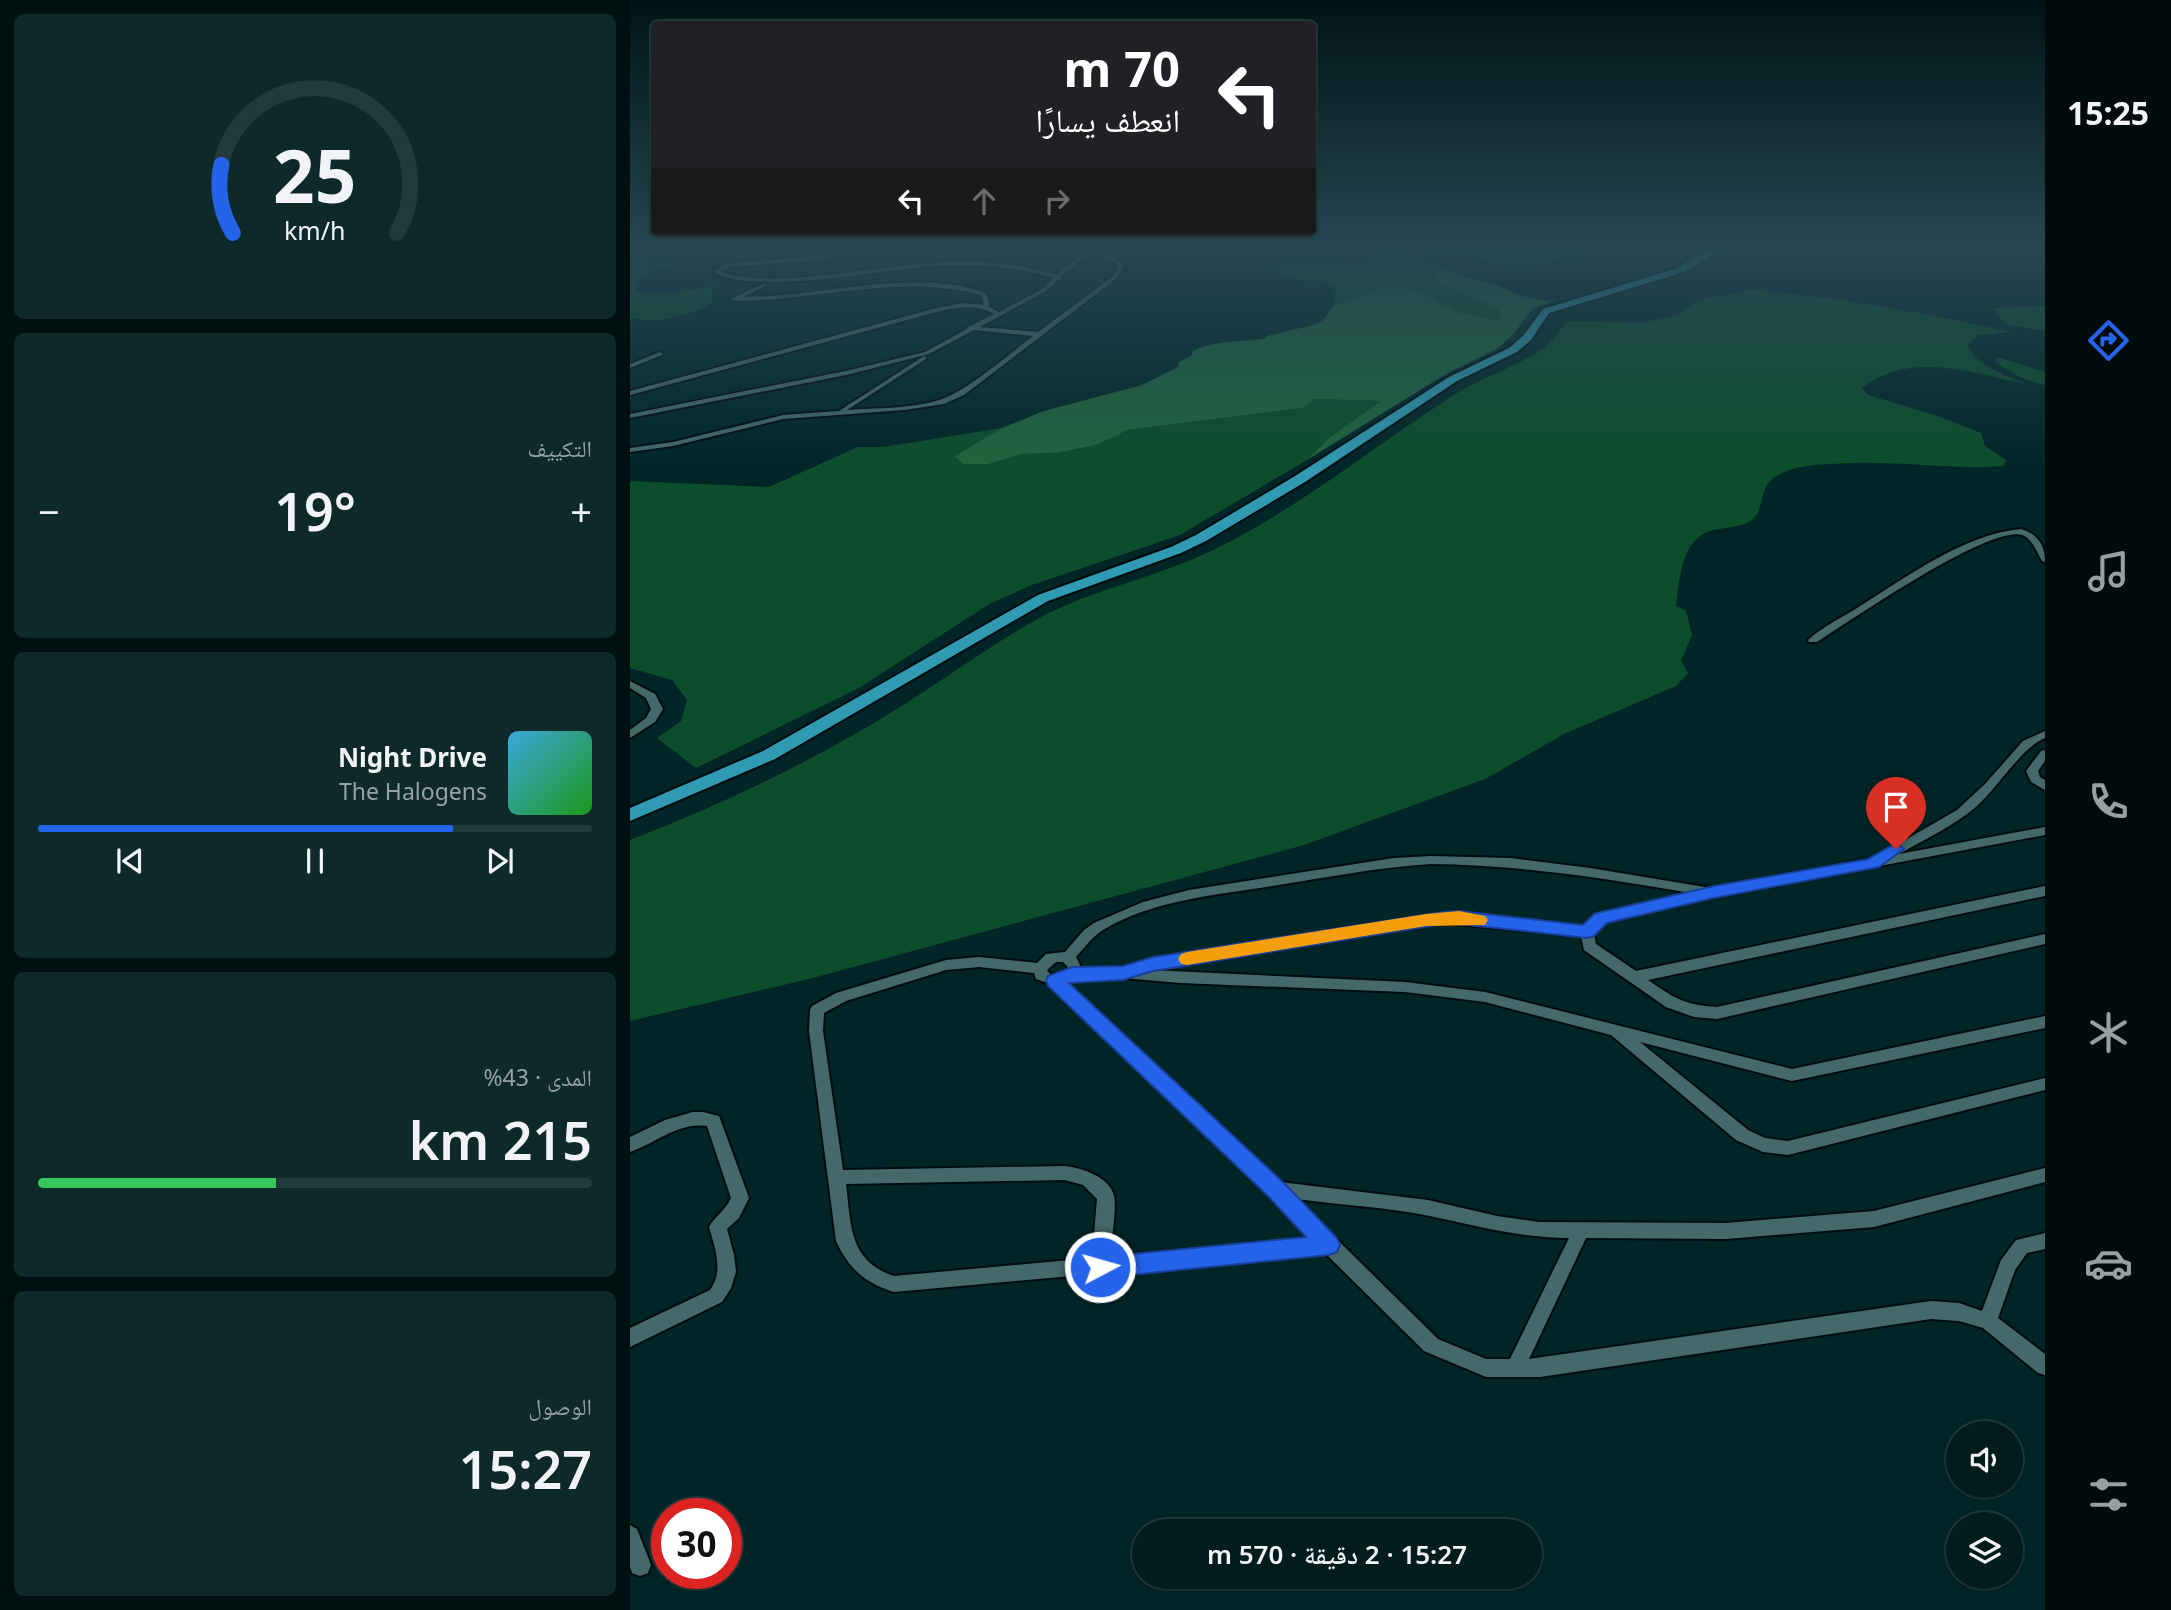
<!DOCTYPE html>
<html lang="ar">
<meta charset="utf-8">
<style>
body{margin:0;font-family:"Noto Sans","Noto Naskh Arabic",sans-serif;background:#0e292a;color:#f1f3f6;direction:rtl;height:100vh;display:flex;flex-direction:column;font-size:26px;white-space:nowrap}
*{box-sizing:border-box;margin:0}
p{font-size:23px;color:#95a1a4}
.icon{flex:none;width:38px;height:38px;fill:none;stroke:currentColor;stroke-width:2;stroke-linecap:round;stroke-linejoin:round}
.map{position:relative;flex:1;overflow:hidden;direction:ltr}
.panel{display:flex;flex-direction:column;gap:14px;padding:14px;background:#000f10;width:630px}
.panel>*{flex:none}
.banner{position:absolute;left:21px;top:21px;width:665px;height:214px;border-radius:7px;box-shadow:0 2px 5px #0004,0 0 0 2px #223a3b;direction:rtl;background:#202124;color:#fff;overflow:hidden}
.buttons{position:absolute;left:1316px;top:1421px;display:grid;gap:14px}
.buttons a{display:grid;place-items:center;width:77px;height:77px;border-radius:50%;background:#001c1d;box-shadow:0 2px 5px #0004,0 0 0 2px #223a3b;font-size:35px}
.speed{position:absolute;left:21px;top:1498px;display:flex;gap:14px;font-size:35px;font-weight:700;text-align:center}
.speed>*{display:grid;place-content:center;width:91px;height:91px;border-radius:50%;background:#001c1d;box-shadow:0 2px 5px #0004,0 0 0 2px #223a3b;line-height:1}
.speed .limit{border:10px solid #d22;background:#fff;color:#111}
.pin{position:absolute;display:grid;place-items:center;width:60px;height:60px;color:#fff;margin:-72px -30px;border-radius:50% 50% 50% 0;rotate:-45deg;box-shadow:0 0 7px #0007}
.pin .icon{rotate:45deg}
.me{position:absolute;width:77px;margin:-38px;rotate:84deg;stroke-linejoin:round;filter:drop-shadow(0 0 5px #0008)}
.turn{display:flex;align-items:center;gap:24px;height:147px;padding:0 21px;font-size:32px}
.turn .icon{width:91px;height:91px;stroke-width:2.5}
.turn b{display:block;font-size:49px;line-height:60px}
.lanes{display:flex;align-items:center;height:66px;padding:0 21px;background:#0003;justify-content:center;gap:35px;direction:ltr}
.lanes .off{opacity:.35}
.big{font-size:52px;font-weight:600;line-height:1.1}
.panel .card{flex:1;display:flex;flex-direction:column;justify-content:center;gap:10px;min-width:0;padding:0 24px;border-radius:10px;background:#0e292a}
.panel .dial{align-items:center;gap:0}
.dial svg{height:182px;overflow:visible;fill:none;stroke:#223a3b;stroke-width:7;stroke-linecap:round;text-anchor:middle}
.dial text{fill:#f1f3f6;stroke:none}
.song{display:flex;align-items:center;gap:21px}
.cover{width:84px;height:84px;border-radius:10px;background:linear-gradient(135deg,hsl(200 70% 55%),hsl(120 70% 35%))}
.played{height:7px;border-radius:4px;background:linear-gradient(90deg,#2563eb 75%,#223a3b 75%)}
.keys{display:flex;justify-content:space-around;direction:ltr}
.heat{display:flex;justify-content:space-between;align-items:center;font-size:38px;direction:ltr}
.charge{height:10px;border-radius:5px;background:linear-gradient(90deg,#34c759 43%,#223a3b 0)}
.trip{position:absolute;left:502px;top:1519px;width:410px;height:70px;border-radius:35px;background:#001c1d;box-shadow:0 2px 5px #0004,0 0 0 2px #223a3b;font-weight:600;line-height:70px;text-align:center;direction:rtl}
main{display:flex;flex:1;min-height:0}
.tabs{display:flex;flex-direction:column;width:126px;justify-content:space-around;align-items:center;background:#000b0c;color:#95a1a4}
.tabs .icon{width:49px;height:49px}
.tabs .current{color:#2563eb}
.tabs b{font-size:32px;color:#f1f3f6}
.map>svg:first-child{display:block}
.green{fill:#0c4e2b}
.forest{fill:#20653d}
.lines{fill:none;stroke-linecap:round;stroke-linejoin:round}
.minor-casing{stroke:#000d0e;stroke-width:4}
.primary-casing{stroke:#000d0e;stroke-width:4}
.minor{fill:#45696b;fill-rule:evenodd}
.primary{fill:#319ab3;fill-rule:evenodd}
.route{fill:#2563eb;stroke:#184099;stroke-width:2}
.slow{fill:#f59e0b}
</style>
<main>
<nav class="tabs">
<b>15:25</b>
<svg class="icon current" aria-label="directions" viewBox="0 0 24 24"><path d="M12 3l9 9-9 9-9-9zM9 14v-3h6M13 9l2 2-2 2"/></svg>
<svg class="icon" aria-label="music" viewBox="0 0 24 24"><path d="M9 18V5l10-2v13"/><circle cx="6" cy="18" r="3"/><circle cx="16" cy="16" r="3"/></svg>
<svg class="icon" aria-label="phone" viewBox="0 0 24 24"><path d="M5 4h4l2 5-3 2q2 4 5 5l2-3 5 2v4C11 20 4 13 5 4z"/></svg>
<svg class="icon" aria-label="climate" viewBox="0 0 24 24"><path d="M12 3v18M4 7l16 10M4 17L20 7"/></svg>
<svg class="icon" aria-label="car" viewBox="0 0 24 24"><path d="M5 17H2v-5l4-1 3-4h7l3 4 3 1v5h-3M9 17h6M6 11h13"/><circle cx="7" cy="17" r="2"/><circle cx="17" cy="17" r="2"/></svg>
<svg class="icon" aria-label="filters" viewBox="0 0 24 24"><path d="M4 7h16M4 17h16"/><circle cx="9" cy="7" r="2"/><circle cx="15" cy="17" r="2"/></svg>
</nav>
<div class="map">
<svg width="1415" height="1610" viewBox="0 0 1415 1610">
<rect width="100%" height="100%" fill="#002527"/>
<path class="green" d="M 782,248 L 822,251 L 896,250 L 919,255 L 943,252 L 965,254 L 884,266 L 834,255 L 798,257 L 799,253 Z
M 0,252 L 8,255 L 15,262 L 44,265 L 25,269 L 6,281 L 7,287 L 3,292 L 50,292 L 83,286 L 82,303 C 70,312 31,322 16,320 C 10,319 7,318 0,319 Z
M 752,256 L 775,259 L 807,270 L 810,273 L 808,283 L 869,308 L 873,321 L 826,312 L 812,305 L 753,288 L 704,306 L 706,292 C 694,277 689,281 672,280 C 665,280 656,276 650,273 L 648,267 L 669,261 L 727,264 Z
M 1119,290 C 1208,297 1294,313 1381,332 L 1349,335 L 1337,345 C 1348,367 1375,375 1397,384 C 1342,373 1281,350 1232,388 L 1238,395 L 1308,416 L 1351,433 L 1355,446 L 1376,460 L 1373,466 C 1316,470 1260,459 1202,464 C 1183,465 1161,466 1145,477 C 1127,488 1137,510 1120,521 C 1111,527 1094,528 1083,530 C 1051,538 1050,578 1046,606 L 1056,611 L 1062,635 L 1051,661 L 1058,673 L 1046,686 L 934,734 L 855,779 L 674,845 L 179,979 L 0,1021 L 0,840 C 91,805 179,763 262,712 C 313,681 361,644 413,616 C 469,587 533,576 589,547 C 672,506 744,446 821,397 C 850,378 883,369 912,349 C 922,342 930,330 938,321 L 1012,323 L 1048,315 L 1068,300 Z
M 1415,306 L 1415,331 L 1377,325 L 1362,308 Z
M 1370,358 L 1415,372 L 1415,385 C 1397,381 1378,373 1365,360 Z
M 685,399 L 753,401 L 698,439 L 677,460 L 550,535 L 402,585 L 361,603 L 229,688 L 66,768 L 27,738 L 51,721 L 57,700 L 42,680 L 0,668 L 0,481 L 139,487 L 228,447 L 253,447 L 372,428 L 326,456 L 359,464 L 392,454 L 426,453 L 467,445 L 498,430 L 672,408 Z"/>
<path class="forest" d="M 743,248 C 767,248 788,258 810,268 C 829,276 854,280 873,288 C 893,296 904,302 926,300 L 902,309 L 883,335 L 867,349 L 816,374 L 677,460 L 698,439 L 751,401 L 685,399 L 672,408 L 498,430 L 467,445 L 426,453 L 392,454 L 359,464 L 333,464 L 325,456 L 372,428 L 414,411 L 512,385 L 548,367 L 549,362 L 561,356 L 563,351 C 585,340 609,342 633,339 L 637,336 L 683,325 L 692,321 L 704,306 L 753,288 L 771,288 L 795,294 L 826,312 L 872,321 L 868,308 L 807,283 L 805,278 L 810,273 L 807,270 L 775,259 L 752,256 Z"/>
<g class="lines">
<defs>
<path id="minor" d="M 249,248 L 265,248 L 167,262 L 100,267 L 90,271 C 132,290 239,268 287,264 C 334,259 382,261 426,275 L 455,251 L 407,248 C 437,248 473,242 495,266 L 486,279 L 334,395 L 314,404 L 274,410 L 153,419 L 43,446 L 0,452 L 0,448 L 43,442 L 153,415 L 209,411 L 294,356 L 296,357 L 296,359 L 217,410 C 247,408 280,409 309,400 C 336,392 379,354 403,336 L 344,330 L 299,354 L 216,375 L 0,418 L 0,414 L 216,371 L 295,352 L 337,329 L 338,327 L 364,314 C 346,304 329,307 310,311 L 0,395 L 0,391 L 307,308 L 333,303 L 354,305 L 351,295 C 270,273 186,301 103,301 L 100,299 L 133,284 L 138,285 L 112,297 C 183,297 254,275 324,285 C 335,286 346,290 356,293 L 360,305 L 358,306 L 369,312 L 412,289 L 423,278 C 385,266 345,264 306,266 C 254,269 122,297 82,271 L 99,263 L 167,258 ZM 461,252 L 474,256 L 489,266 L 482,277 L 408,332 L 350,327 L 416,291 L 428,280 L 431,279 L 431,277 Z
M 30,352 L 33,354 L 32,355 L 0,368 L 0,364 Z
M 1391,529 C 1408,534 1415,545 1415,562 L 1412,561 C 1407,553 1403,539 1392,535 C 1359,525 1220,621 1187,642 L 1179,642 L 1178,640 C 1192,627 1211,618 1227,608 C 1275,578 1334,534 1391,529 Z
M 0,681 L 25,694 L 33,709 L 25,722 L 0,738 L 0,730 L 16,718 L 21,709 L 16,698 L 0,688 Z
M 1415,731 L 1415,738 C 1392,747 1368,787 1347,806 C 1324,826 1295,839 1269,854 L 1415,827 L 1415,835 L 1084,897 L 975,922 L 964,933 L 966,944 L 1006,971 L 1415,886 L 1415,896 L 1018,980 C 1044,998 1054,1005 1087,1007 L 1415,934 L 1415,944 L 1087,1019 L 1064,1017 L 1036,1007 L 954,950 L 951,936 L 813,923 L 520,970 L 775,982 L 855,992 L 1162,1069 L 1415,1016 L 1415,1028 L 1162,1081 L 1010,1042 L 1118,1130 L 1135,1138 L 1158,1141 L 1415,1078 L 1415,1090 L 1158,1155 L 1133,1152 L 1106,1140 L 981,1035 L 855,1002 L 775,992 L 551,983 L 493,978 L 443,979 L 437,983 L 650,1182 L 798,1200 L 867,1216 L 909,1222 L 1096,1223 L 1244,1211 L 1415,1168 L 1415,1182 L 1244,1227 L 1096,1239 L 956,1238 L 899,1359 L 1301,1301 L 1329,1303 L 1352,1311 L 1371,1260 L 1386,1240 L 1415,1233 L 1415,1249 L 1397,1253 L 1385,1270 L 1368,1318 L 1415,1354 L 1415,1375 L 1408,1373 L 1353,1328 L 1329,1321 L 1301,1319 L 910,1377 L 856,1377 L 794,1351 L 695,1253 L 264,1292 C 235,1283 219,1269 206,1241 L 179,1031 L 180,1010 L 182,1006 L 206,993 L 316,960 L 349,957 L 407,963 L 416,954 L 435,952 L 454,930 L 464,923 L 513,902 L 559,890 L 764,858 L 801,856 L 880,858 L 960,868 L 1081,888 L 1244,858 L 1327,810 L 1355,784 L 1393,741 ZM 801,864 C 889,865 974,878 1061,893 L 966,915 L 954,927 L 813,913 L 523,959 L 495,968 L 452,969 L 446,957 C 455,947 462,937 473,930 C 524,899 590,895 648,885 C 699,877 750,867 801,864 ZM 426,962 L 433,962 L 438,967 L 430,974 L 420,974 L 417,970 ZM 349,967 L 404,973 L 406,979 L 420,984 L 640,1194 L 682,1239 L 480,1256 C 481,1242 487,1208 484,1196 C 480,1177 452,1168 435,1166 L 213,1170 L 193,1031 L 194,1013 L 216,1001 L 316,970 ZM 435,1180 L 453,1185 L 467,1199 L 462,1258 L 264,1276 C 218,1261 221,1223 216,1184 ZM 666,1199 C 711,1205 757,1207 800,1216 C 847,1226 891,1238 939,1238 L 880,1359 L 856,1359 L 808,1339 Z
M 1415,750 L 1415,761 L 1408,771 L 1410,777 L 1415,780 L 1415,790 L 1401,782 L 1396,771 L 1411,751 Z
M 63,1112 L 73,1112 L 89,1116 L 119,1198 L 109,1218 L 97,1229 L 104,1255 L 106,1272 L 101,1288 L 92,1302 L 0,1347 L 0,1328 L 80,1290 C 94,1271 85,1248 79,1227 C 85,1216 96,1210 101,1198 L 77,1126 C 48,1122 26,1143 0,1152 L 0,1137 L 35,1120 Z
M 0,1525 L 7,1529 L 21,1565 L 18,1573 L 10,1576 L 2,1573 L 0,1567 Z"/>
<path id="primary" d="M 1084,248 L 1095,248 L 1054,272 L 919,313 L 901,340 L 887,352 L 827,381 L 675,482 L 576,541 L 551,553 L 418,601 L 145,759 L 0,821 L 0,808 L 133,751 L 408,595 L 541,547 L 566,535 L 665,476 L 819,377 L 879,348 L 893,336 L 913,309 L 1048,268 L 1065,256 Z"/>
</defs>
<use href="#minor" class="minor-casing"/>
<use href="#primary" class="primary-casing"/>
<use href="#minor" class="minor"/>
<use href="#primary" class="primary"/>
</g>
<linearGradient id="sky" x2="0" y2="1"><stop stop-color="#001415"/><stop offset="0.52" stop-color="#264652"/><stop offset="1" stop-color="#264652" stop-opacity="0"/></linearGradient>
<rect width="1415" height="473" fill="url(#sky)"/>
<path class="route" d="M 1266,843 L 1274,849 L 1249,867 L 1084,898 L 977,923 L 964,936 L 957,938 L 829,924 L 813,924 L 523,971 L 493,980 L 439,983 L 653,1182 L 707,1238 L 710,1245 L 707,1252 L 699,1255 L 470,1278 L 462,1275 L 459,1267 L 462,1260 L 470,1257 L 676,1237 L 638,1196 L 418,986 L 416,981 L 418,976 L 442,967 L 493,966 L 523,957 L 813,912 L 829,911 L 953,925 L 964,914 L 971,912 L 1084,886 L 1238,859 Z"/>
<path class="slow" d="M 829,911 L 855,916 L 858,920 L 855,925 L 796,926 L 557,965 L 551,964 L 548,959 L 551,954 L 557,952 L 796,914 Z"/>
</svg>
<div class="buttons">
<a><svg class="icon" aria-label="sound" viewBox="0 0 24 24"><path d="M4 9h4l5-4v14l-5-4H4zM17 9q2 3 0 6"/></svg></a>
<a><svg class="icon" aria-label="layers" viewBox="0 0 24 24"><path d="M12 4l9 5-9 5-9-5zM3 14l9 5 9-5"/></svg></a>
</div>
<div class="speed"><div class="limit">30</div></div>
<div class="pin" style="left:1266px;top:849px;background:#d93025"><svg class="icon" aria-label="arrive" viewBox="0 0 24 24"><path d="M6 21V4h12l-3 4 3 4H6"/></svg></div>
<svg class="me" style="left:470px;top:1267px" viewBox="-20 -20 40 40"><circle r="17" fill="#2563eb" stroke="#fff" stroke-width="3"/><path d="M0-11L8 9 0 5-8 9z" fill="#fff"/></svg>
<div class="trip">15:27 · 2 دقيقة · 570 m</div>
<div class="banner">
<div class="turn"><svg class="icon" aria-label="left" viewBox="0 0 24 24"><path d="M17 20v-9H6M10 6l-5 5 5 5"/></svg><div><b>70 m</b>انعطف يسارًا</div></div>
<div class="lanes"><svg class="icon" aria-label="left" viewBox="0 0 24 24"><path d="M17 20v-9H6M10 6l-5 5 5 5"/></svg><svg class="icon off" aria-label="ahead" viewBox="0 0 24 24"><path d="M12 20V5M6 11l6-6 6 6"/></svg><svg class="icon off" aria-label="right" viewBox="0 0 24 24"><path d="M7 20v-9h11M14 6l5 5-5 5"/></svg></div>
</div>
</div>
<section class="panel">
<div class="card dial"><svg viewBox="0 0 100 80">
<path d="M14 69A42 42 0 1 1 86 69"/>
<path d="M14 69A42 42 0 0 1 9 39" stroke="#2563eb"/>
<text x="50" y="56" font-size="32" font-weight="700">25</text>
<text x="50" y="72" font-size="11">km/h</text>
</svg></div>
<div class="card"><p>التكييف</p>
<div class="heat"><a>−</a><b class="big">19°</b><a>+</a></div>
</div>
<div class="card">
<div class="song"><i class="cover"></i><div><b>Night Drive</b><p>The Halogens</p></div></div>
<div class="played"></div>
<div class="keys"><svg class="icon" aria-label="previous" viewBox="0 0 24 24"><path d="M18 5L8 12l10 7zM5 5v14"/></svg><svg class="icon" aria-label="pause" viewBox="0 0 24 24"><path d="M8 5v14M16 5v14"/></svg><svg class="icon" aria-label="next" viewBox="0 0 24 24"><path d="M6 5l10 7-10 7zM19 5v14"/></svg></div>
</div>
<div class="card"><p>المدى · 43%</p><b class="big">215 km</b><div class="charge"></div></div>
<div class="card"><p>الوصول</p><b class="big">15:27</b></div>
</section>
</main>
